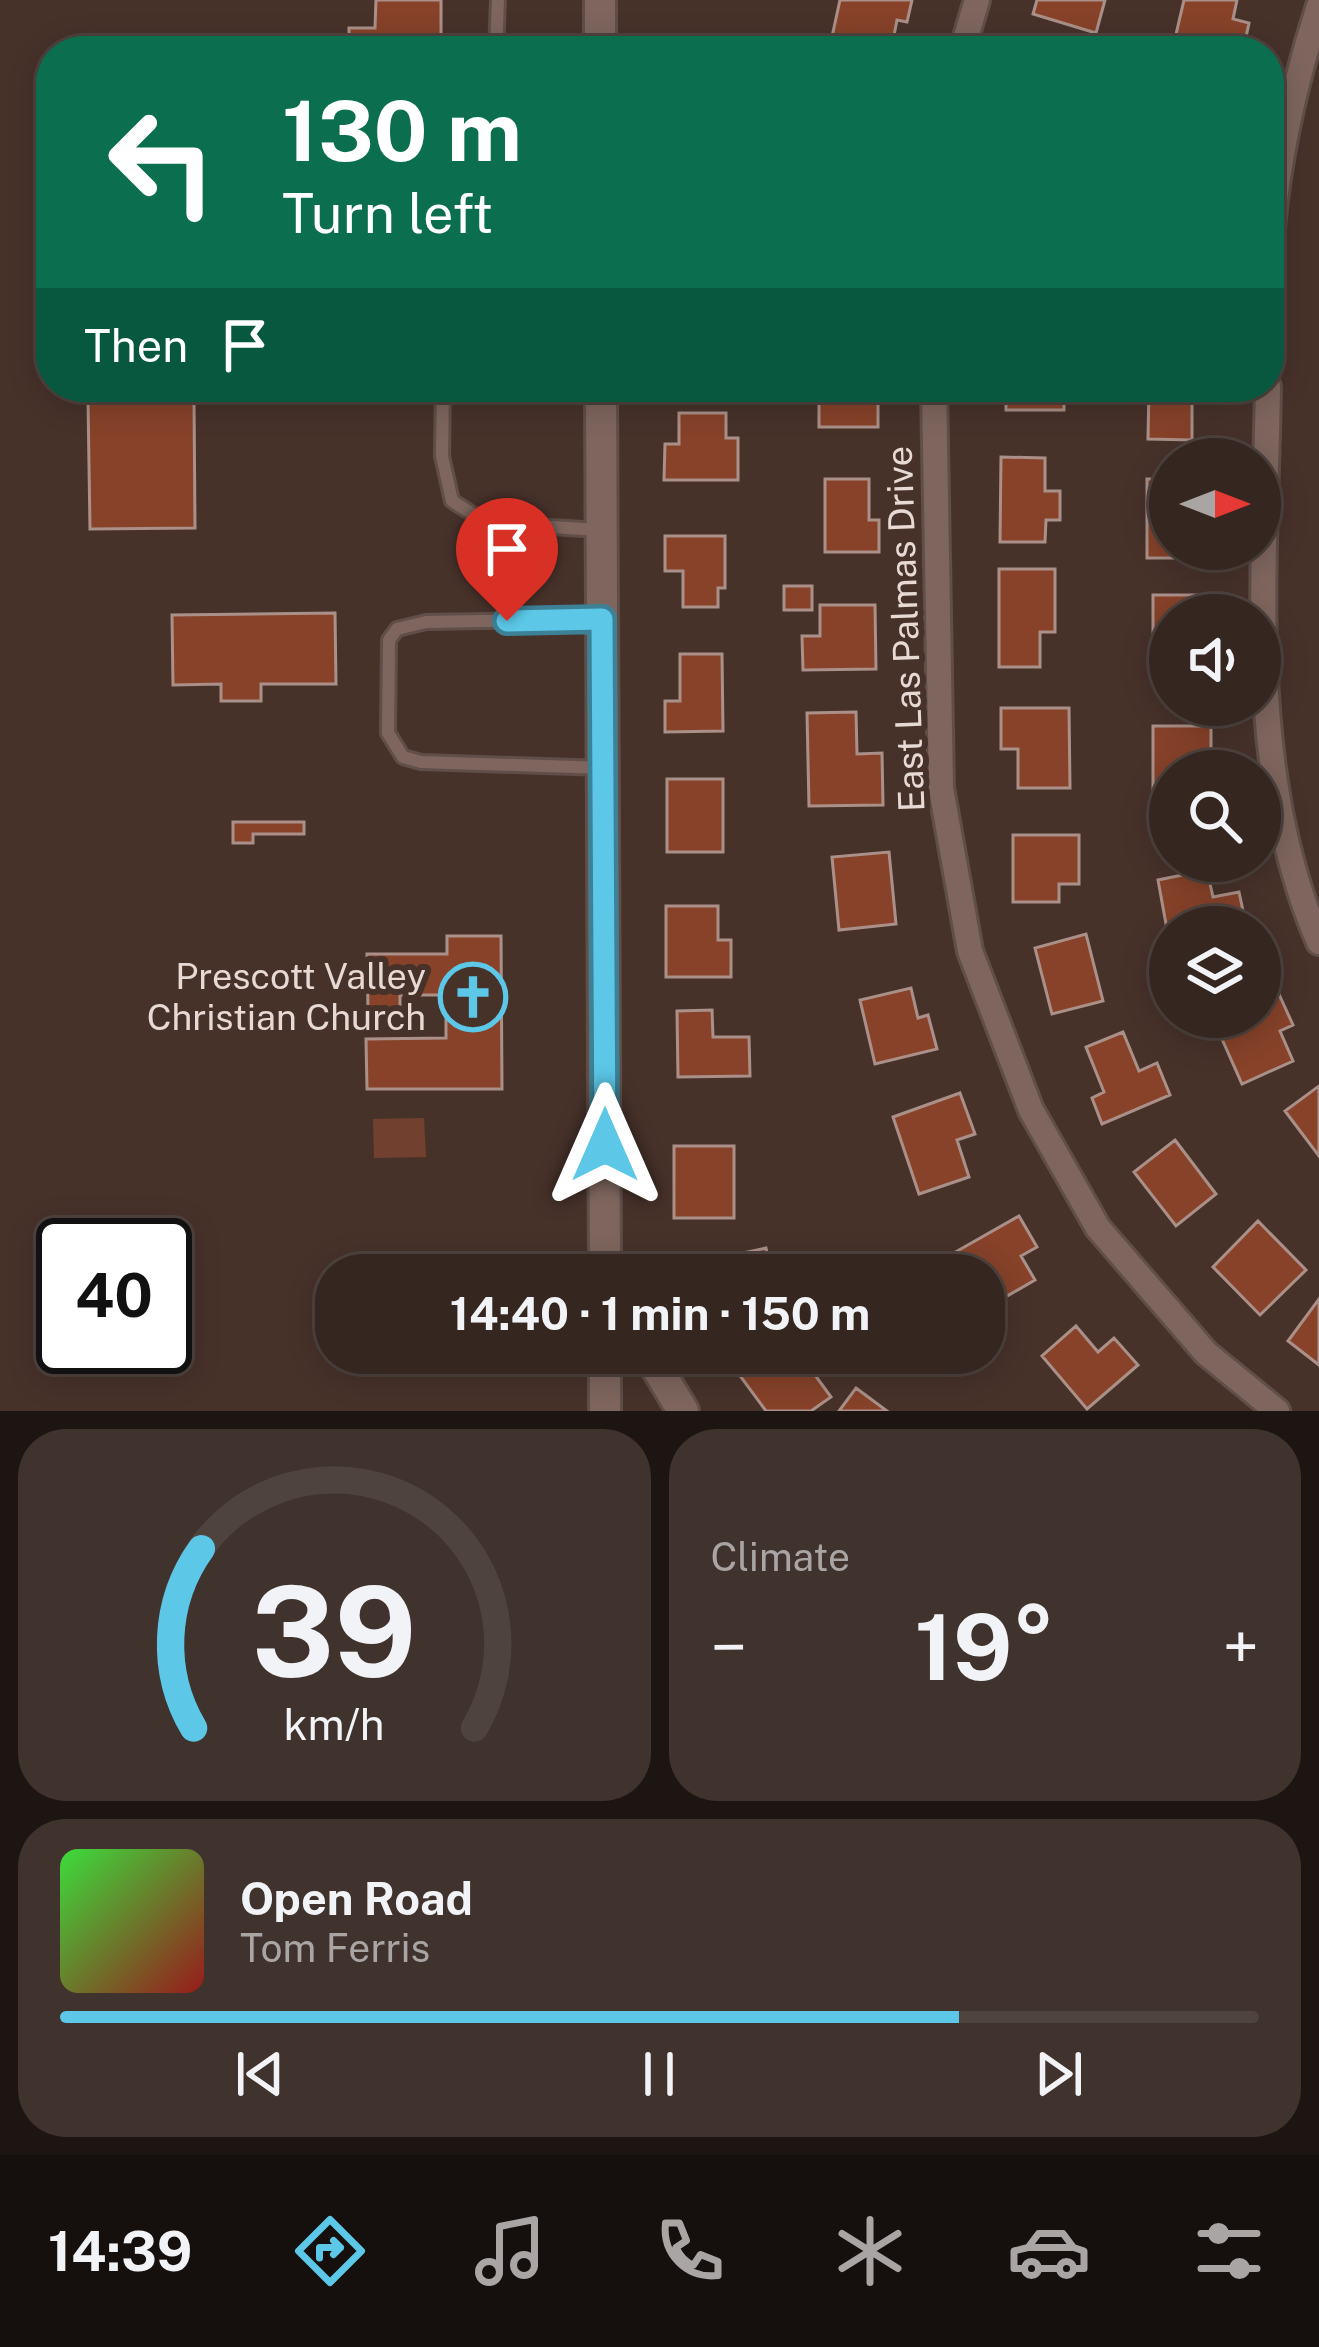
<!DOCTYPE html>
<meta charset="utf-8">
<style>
body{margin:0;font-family:"Public Sans",sans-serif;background:#40322d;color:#f1f3f6;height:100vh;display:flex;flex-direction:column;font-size:45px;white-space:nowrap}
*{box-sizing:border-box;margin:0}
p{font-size:39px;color:#aaa5a5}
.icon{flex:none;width:66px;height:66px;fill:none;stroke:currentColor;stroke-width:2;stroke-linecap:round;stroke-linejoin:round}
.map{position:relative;height:1411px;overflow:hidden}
.panel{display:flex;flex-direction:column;gap:18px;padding:18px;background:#1d1512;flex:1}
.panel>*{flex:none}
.top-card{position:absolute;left:36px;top:36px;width:1248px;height:366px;border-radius:48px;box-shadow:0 6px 30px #0003,0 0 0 3px #4f433e;background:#0b6e4f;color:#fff;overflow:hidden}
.needle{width:78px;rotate:90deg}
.tools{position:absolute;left:1149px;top:438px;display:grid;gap:24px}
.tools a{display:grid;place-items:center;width:132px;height:132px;border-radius:50%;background:#352620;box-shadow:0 6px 30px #0003,0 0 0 3px #4f433e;font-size:60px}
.speed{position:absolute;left:36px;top:1218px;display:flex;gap:24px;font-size:60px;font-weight:700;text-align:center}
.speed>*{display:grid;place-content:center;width:156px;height:156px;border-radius:50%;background:#352620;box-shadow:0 6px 30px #0003,0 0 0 3px #4f433e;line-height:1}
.speed .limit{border:6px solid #111;border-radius:18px;background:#fff;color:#111}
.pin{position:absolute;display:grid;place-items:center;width:102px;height:102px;color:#fff;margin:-123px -51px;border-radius:50% 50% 50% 0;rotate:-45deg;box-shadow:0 0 12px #0007}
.pin .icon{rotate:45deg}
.me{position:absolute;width:132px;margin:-66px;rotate:0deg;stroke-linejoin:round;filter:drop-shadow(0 0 9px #0008)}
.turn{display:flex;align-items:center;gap:42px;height:252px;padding:0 48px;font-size:54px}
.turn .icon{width:156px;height:156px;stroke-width:2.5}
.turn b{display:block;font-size:84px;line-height:102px}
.then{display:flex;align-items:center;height:114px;padding:0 48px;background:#0003;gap:24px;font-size:45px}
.big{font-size:90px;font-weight:700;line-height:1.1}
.panel .widget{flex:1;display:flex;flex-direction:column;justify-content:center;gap:18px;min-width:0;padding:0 42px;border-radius:48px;background:#40322d}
.panel .dial{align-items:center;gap:0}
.dial svg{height:312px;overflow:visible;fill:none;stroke:#4f433e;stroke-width:7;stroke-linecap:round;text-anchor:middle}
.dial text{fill:#f1f3f6;stroke:none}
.song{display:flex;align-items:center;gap:36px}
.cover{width:144px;height:144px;border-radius:18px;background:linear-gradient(135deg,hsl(120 70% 55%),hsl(0 70% 35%))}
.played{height:12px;border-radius:6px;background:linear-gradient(90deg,#5cc7e7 75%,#4f433e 75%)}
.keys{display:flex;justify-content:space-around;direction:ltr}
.heat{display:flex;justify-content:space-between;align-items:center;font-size:66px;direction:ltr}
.panel .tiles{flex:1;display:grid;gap:18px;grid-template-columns:1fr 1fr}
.widget:last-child{grid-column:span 2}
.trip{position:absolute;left:315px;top:1254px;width:690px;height:120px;border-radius:48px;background:#352620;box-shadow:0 6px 30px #0003,0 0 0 3px #4f433e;font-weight:700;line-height:120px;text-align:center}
.dock{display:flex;height:192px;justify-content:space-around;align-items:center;background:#150f0d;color:#aaa5a5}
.dock .icon{width:84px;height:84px}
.dock .selected{color:#5cc7e7}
.dock b{font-size:54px;color:#f1f3f6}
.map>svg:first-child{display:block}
.green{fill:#72402f}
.building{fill:#874229;stroke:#aa9088;stroke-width:3}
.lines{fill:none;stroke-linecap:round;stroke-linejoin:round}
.lane-casing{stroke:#604f48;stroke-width:18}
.street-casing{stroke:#604f48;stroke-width:30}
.secondary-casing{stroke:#604f48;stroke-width:36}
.lane{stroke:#7e665e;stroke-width:12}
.street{stroke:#7e665e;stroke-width:24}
.secondary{stroke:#7e665e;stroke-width:30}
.route-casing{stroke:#3c8196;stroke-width:30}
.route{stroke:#5cc7e7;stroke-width:21}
.labels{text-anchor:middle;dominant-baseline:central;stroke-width:12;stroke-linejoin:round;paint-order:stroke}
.street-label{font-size:36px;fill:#e7d9d4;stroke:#47322a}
.poi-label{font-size:36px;fill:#e7d9d4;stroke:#47322a;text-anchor:end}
</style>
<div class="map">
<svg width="1319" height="1411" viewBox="0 0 1319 1411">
<rect width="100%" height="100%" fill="#47322a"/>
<path class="green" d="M 424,1118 L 426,1157 L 374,1158 L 373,1119 Z"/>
<path class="building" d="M 376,0 L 441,0 L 441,51 L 349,51 L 349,28 L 375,28 Z
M 840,0 L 912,0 L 907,22 L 897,20 L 891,51 L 830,46 Z
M 1037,0 L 1105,0 L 1096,33 L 1033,14 Z
M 1184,0 L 1237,0 L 1233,19 L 1249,23 L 1243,51 L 1174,43 Z
M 668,45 L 740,45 L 740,51 L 668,51 Z
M 88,387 L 194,387 L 194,399 L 88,400 Z
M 801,387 L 859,387 L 859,400 L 878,400 L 878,427 L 819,427 L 819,400 L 801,400 Z
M 1006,387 L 1064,387 L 1064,410 L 1006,410 Z
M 1149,387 L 1192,387 L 1192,440 L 1148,439 Z
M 194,399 L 195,528 L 90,529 L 88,400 Z
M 679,413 L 726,413 L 726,438 L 738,438 L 738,480 L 664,480 L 665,444 L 679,444 Z
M 1001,457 L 1045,458 L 1045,491 L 1060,491 L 1060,520 L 1046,520 L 1045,542 L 1000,542 Z
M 825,479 L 869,479 L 869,520 L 879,520 L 879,552 L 825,552 Z
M 1147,479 L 1170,479 L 1170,549 L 1210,549 L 1210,558 L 1147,558 Z
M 665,536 L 725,536 L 725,588 L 718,588 L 718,607 L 683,607 L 683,571 L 665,571 Z
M 999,569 L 1055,569 L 1055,632 L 1040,632 L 1040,667 L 999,667 Z
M 784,586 L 812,586 L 812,610 L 784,610 Z
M 1153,595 L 1206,595 L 1206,615 L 1170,615 L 1170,677 L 1164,677 L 1163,644 L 1153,645 Z
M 820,605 L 875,605 L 876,669 L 803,670 L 802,636 L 820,636 Z
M 335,613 L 336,684 L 261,684 L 261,701 L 221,701 L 221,684 L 173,685 L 172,615 Z
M 680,654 L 722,654 L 723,731 L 665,732 L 665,701 L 680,701 Z
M 1001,708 L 1069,708 L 1070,788 L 1018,788 L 1018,749 L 1001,749 Z
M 856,712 L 857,754 L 882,753 L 883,805 L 809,806 L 807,713 Z
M 1153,726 L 1211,726 L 1211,753 L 1193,753 L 1193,771 L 1170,771 L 1170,792 L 1153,792 Z
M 667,779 L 723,779 L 723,852 L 667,852 Z
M 233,822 L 304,822 L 304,834 L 253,834 L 253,843 L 233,843 Z
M 1013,835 L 1079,835 L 1079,884 L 1059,884 L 1059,902 L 1013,902 Z
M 889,852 L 896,924 L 839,930 L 832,857 Z
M 1207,870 L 1213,897 L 1239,892 L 1246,925 L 1166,924 L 1158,880 Z
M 666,906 L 718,906 L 718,940 L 731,940 L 731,977 L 666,977 Z
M 1086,934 L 1103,1001 L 1052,1014 L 1035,948 Z
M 447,936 L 501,936 L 502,1089 L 367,1089 L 366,1039 L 446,1038 L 446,995 L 400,995 L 400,1010 L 368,1010 L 367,954 L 447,954 Z
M 911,988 L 918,1018 L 928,1015 L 937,1049 L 875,1064 L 860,1000 Z
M 1278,992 L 1293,1025 L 1280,1031 L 1293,1061 L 1242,1084 L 1214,1021 L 1260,1017 L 1260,1000 Z
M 712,1010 L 713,1037 L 749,1037 L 750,1076 L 678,1077 L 677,1011 Z
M 1123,1032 L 1139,1071 L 1157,1063 L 1170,1095 L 1102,1124 L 1092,1098 L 1104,1092 L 1086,1047 Z
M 1319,1086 L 1319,1156 L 1285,1111 Z
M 960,1093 L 975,1134 L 957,1140 L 969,1177 L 919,1194 L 893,1117 Z
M 1175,1140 L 1216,1194 L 1176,1226 L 1134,1172 Z
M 674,1146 L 734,1146 L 734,1218 L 674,1218 Z
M 1019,1216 L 1037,1247 L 1021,1256 L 1035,1280 L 995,1303 L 984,1275 L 973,1265 L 962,1272 L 952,1254 Z
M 1258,1221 L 1306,1270 L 1260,1315 L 1213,1267 Z
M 766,1248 L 772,1275 L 688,1275 L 686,1265 Z
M 1319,1299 L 1319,1365 L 1288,1341 Z
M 1076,1326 L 1098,1352 L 1114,1338 L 1138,1365 L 1087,1409 L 1042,1356 Z
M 766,1353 L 799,1353 L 831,1397 L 811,1411 L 766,1411 L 738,1373 Z
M 856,1388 L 887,1411 L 839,1411 Z"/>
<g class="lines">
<defs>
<path id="lane" d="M 496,51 L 498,0
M 443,387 L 442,456 L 452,501 L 487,523 L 599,530
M 601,619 L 426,622 L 397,629 L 389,640 L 388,733 L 403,757 L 421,762 L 603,768"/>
<path id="street" d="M 962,51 L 977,0
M 1269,287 C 1270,191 1290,97 1319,6
M 934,387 L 941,788 L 970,951 L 1031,1110 L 1098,1228 L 1206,1353 L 1277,1411
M 1268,387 C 1265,569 1245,772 1319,942"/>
<path id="secondary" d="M 600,0 L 600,51
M 601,387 L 605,1275
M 605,1353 L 605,1411
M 648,1353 L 683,1411"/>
</defs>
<use href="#lane" class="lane-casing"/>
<use href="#street" class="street-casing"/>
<use href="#secondary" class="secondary-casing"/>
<use href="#lane" class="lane"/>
<use href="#street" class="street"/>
<use href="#secondary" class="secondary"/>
</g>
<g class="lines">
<defs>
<path id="route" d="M 507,621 L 602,619 L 605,1145"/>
</defs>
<use href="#route" class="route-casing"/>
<use href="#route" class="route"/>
</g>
<defs>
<symbol id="church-ring" viewBox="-11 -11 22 22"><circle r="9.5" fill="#47322a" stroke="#5cc7e7" stroke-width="1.5"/><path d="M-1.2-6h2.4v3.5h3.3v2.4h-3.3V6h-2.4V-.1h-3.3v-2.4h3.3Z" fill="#5cc7e7"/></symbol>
</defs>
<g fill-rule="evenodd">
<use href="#church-ring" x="435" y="959" width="76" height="76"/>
</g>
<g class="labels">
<g class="street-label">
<text transform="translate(905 629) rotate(-92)">East Las Palmas Drive</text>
</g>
<g class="poi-label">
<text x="426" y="976">Prescott Valley<tspan x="426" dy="41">Christian Church</tspan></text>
</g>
</g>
</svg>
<div class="tools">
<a><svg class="needle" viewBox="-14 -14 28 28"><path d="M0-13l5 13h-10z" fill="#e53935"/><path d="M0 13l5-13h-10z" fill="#aaa5a5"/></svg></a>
<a><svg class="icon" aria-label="sound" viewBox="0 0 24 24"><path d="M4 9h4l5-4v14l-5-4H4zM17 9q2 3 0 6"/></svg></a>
<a><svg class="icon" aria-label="search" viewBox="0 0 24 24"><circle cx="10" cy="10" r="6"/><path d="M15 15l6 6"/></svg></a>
<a><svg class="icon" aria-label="layers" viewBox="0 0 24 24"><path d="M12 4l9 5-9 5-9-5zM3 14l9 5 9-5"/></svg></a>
</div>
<div class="speed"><div class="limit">40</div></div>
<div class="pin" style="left:507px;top:621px;background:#d93025"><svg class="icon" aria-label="arrive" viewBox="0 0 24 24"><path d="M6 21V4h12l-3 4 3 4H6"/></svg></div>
<svg class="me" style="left:605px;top:1145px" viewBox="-20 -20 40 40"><path d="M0-17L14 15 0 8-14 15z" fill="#5cc7e7" stroke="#fff" stroke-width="4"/></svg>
<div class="trip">14:40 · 1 min · 150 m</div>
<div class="top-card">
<div class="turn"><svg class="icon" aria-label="left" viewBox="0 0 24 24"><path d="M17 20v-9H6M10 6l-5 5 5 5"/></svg><div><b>130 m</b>Turn left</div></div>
<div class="then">Then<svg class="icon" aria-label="arrive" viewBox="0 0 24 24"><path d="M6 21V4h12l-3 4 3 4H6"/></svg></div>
</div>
</div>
<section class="panel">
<div class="tiles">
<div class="widget dial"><svg viewBox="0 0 100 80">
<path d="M14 69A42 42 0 1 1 86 69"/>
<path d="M14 69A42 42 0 0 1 16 23" stroke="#5cc7e7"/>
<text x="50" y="56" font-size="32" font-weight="700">39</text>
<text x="50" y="72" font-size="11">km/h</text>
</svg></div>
<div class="widget"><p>Climate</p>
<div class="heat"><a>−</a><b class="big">19°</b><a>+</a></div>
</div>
<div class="widget">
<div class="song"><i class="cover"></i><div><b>Open Road</b><p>Tom Ferris</p></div></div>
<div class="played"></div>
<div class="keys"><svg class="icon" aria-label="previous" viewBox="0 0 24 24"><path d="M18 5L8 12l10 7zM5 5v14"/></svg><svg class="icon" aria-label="pause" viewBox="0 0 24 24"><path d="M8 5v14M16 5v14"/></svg><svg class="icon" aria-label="next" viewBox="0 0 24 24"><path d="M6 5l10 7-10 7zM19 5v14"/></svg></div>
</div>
</div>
</section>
<nav class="dock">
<b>14:39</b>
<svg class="icon selected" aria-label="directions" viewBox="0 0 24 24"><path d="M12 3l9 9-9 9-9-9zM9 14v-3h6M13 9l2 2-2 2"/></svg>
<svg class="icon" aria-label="music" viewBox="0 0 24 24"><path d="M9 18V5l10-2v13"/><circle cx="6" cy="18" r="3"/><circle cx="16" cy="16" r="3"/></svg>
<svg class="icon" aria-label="phone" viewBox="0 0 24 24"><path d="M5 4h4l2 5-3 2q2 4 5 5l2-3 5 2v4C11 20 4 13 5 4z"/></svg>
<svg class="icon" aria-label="climate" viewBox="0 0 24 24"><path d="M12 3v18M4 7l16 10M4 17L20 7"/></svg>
<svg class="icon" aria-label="car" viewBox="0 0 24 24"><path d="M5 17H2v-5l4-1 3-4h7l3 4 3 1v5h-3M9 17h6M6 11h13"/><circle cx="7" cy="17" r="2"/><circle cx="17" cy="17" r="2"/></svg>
<svg class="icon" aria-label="filters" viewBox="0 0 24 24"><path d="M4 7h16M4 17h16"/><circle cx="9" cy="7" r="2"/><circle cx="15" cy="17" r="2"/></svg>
</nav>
